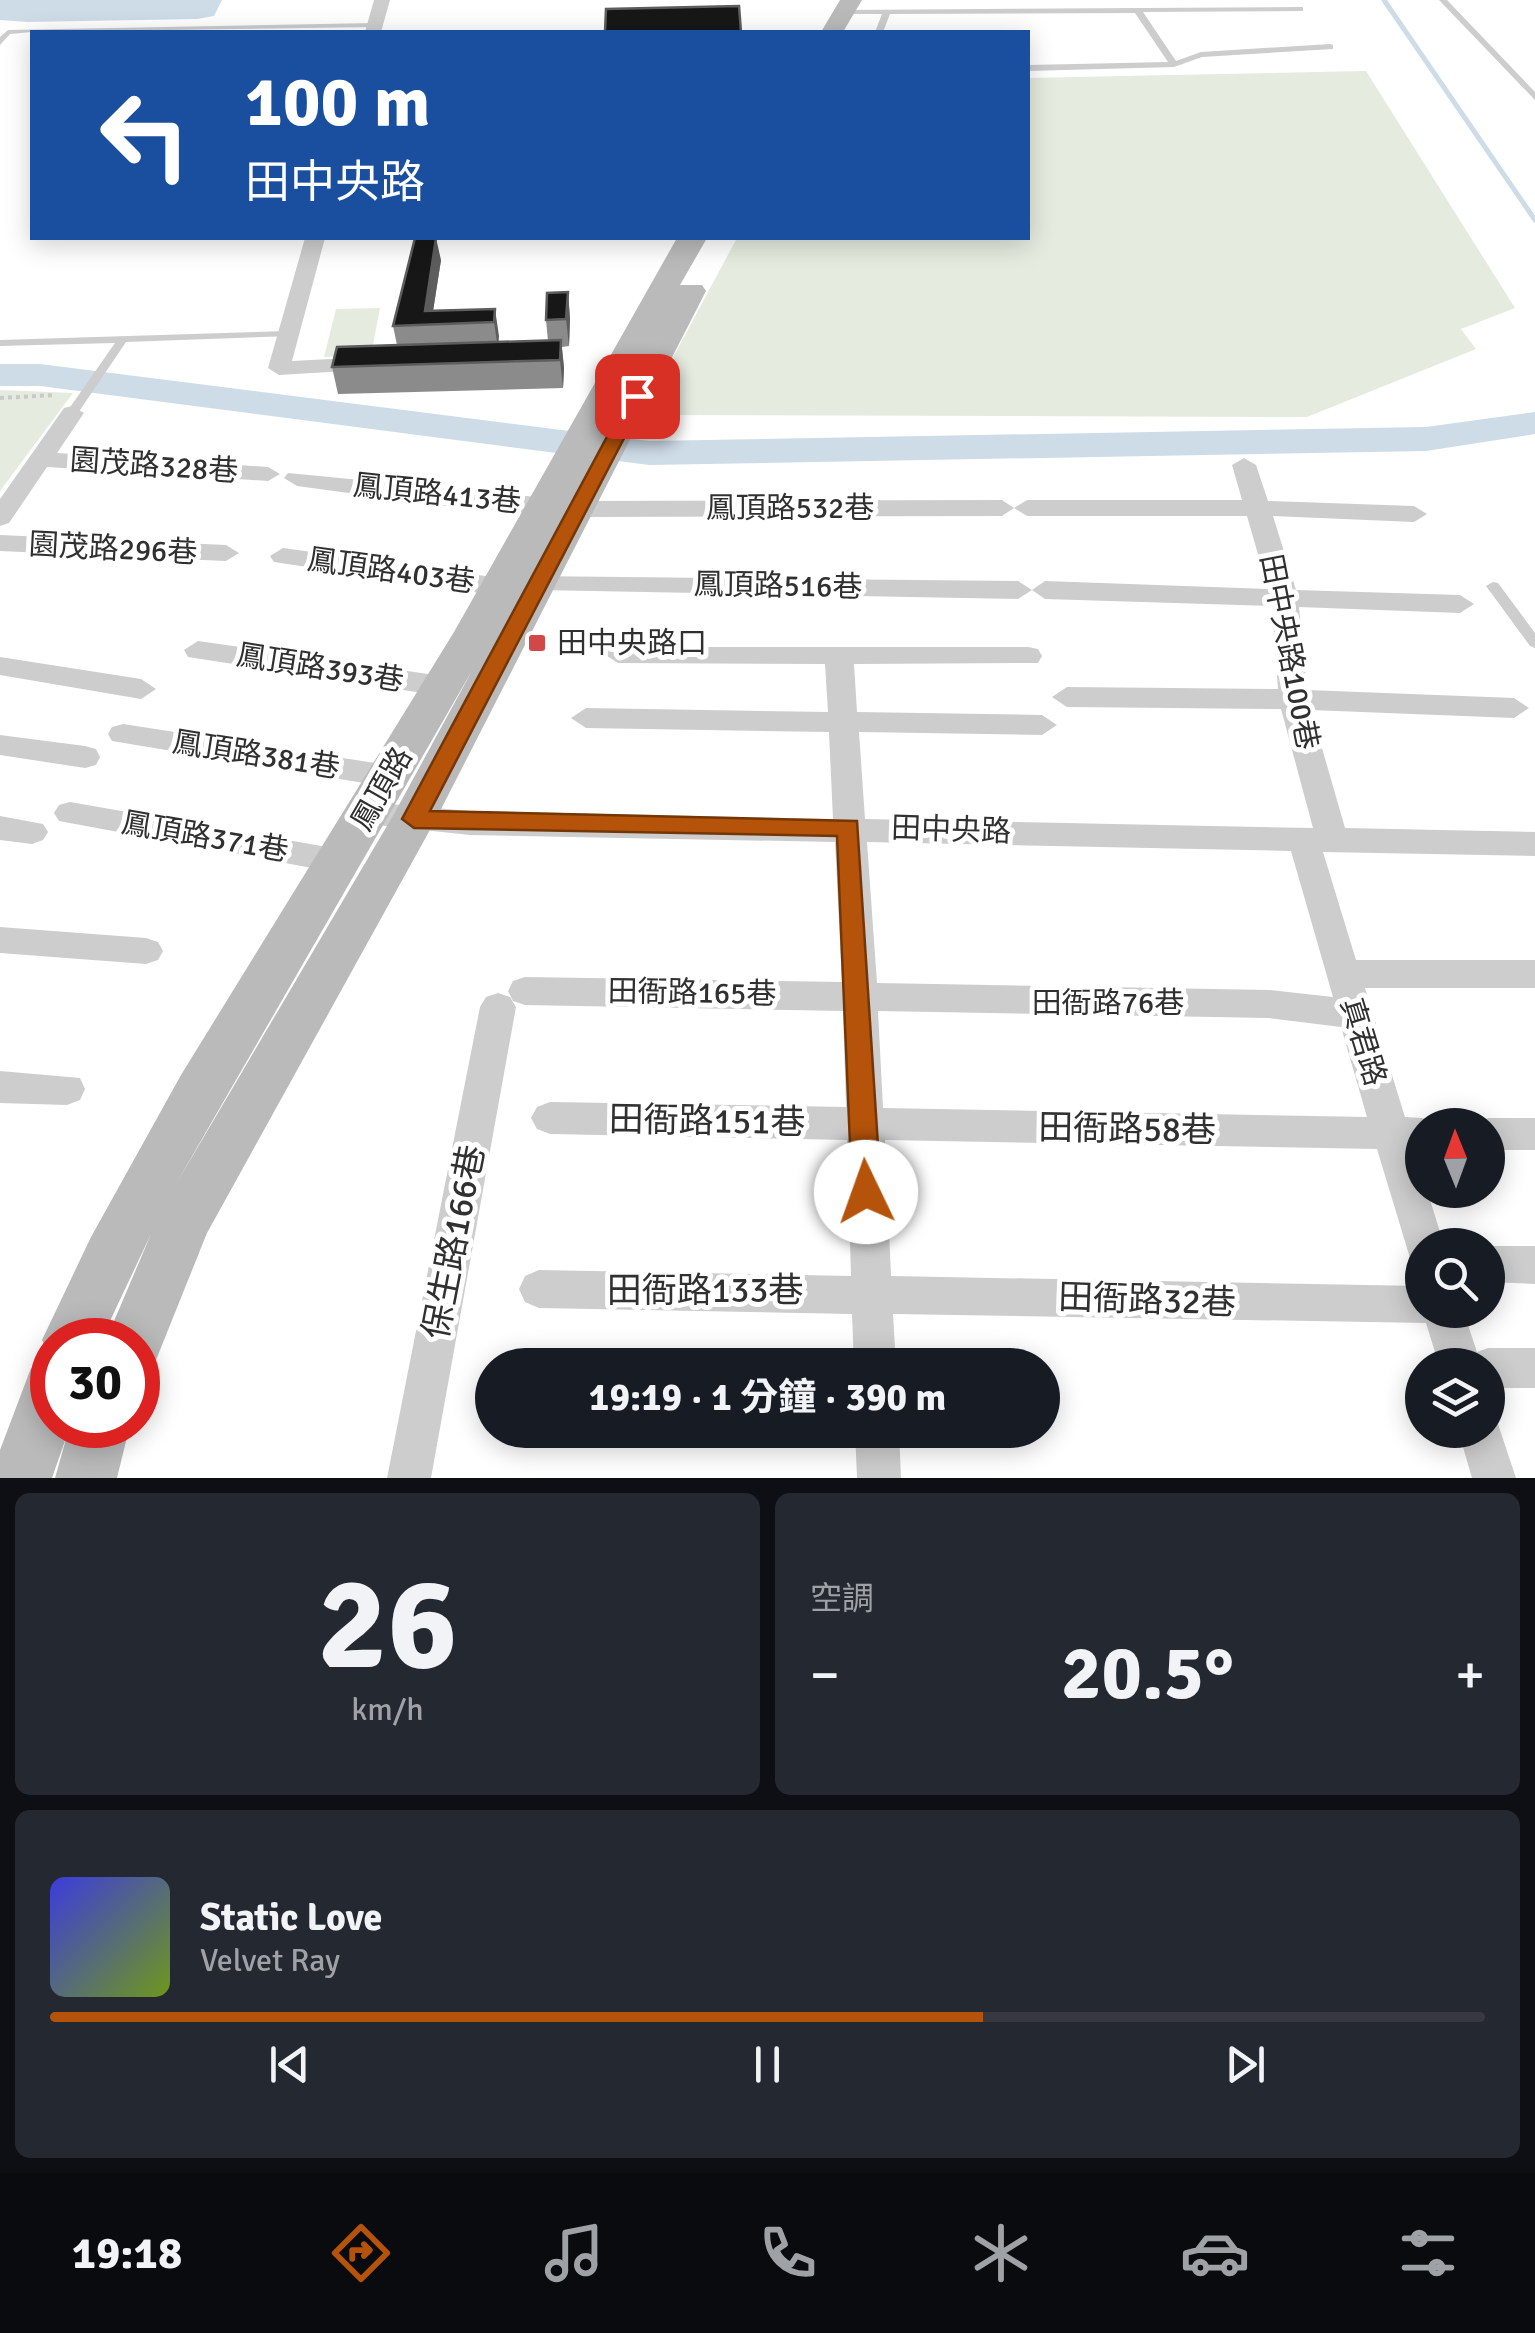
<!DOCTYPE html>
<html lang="zh-TW">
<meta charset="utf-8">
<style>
body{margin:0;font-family:Signika,"Noto Sans TC",sans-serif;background:#242831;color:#f1f3f6;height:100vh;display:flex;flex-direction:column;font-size:38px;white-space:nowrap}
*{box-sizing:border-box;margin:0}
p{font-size:32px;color:#9ea1a6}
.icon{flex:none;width:55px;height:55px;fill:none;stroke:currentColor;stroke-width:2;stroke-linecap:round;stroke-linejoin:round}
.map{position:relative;height:1478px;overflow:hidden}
.drawer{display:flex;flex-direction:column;gap:15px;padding:15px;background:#0d0f14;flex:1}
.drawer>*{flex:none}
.top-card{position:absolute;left:30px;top:30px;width:1000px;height:210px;border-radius:0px;box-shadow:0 5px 25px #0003;background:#1a4fa0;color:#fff;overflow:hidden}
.needle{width:65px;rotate:359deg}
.tools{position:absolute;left:1405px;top:1108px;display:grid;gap:20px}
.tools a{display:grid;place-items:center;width:100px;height:100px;border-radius:50%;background:#171b24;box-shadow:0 5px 25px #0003;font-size:50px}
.speed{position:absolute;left:30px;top:1318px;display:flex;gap:20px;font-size:50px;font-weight:700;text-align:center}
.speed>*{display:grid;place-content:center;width:130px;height:130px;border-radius:50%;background:#171b24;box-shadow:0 5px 25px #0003;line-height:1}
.speed .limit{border:15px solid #d22;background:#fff;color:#111}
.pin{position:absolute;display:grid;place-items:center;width:85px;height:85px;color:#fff;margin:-42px;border-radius:20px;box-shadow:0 5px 15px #0006}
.me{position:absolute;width:110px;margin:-55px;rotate:357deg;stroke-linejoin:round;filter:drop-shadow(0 0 8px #0008)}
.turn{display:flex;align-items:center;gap:35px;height:210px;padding:0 50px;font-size:45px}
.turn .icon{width:130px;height:130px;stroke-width:2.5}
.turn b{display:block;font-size:70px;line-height:85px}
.big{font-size:75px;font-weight:700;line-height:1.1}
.drawer .card{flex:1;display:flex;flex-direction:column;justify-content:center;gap:15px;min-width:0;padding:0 35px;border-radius:15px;background:#242831}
.drawer .dial{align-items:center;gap:0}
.dial b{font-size:130px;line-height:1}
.song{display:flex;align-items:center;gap:30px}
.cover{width:120px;height:120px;border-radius:15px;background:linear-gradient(135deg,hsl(240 70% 55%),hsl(80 70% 35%))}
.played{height:10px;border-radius:5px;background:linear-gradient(90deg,#b45309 65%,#363941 65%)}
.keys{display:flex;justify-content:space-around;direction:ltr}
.heat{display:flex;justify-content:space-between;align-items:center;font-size:55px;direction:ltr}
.drawer .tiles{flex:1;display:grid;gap:15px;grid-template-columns:1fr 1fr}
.card:last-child{grid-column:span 2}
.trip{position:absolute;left:475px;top:1348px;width:585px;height:100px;border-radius:50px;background:#171b24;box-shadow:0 5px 25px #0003;font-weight:700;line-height:100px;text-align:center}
.tabs{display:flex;height:160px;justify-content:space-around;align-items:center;background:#090b0e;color:#9ea1a6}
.tabs .icon{width:70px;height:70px}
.tabs .current{color:#b45309}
.tabs b{font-size:45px;color:#f1f3f6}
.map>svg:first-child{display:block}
.green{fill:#e5ebdf}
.water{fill:#cedce8}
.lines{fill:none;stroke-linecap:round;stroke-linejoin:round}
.stream{stroke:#cedce8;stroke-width:5}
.river{fill:#cedce8;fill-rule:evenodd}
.path{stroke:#cacaca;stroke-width:4;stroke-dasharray:4 4;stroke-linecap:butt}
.lane{fill:#cdcdcd;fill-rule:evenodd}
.street{fill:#cdcdcd;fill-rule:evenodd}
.secondary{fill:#bababa;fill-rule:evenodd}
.wall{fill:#8b8b8b}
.shaded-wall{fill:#5d5d5d}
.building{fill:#171717;stroke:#5d5d5d;stroke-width:2.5}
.route{fill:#b45309;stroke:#753606;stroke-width:2.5}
.poi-dot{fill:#d14847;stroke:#fff;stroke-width:4}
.labels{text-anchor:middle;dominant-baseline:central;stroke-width:10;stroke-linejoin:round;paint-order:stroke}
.street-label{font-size:30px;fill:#303030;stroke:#fff}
.poi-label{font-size:30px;fill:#303030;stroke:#fff;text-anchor:start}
.near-street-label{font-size:35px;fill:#303030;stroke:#fff}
</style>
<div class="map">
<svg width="1535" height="1478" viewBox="0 0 1535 1478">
<rect width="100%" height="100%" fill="#fff"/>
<path class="green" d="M 1366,71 L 1515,308 L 1461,329 L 1476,349 L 1307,417 L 656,415 L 647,406 L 737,238 L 1028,238 L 1028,78 Z
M 380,308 L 371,355 L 324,357 L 336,309 Z
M 0,390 L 73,393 L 0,491 Z"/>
<path class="water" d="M 0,0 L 222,0 L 214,16 L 197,19 L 27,22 L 0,20 Z"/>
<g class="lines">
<path class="stream" d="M 1384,0 L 1535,220"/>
<path class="river" d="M 0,364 L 40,364 L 649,441 L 1426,427 L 1535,412 L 1535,434 L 1426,451 L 649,465 L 40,386 L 0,386 Z"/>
<path class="path" d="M 0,398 L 55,395"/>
<path class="lane" d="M 1439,0 L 1447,0 L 1535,92 L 1535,100 Z
M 1300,7 L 1303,7 L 1303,11 L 1143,12 L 1176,61 L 1201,52 L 1330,44 L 1333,45 L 1333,49 L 1202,57 L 1174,67 L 1028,71 L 1028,65 L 1168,62 L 1135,13 L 890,14 L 883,32 L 875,32 L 882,14 L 844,14 L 840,12 L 844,10 Z
M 375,23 L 379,25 L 378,27 L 32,32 L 10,34 L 0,45 L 0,37 L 8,30 Z
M 288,331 L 292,332 L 292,336 L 126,342 L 76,416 L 72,417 L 66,413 L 115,343 L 0,346 L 0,340 Z
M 1493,582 L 1498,583 L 1535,633 L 1535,648 L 1530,646 L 1486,586 Z"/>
<path class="street" d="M 374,0 L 390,0 L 381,32 L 365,32 Z
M 305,238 L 325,238 L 292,361 L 370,357 L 378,359 L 378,369 L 279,375 L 268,368 Z
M 72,406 L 84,413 L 57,453 L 268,467 L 280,474 L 268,481 L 47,467 L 9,523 L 0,526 L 0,499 L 64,408 Z
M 1244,458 L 1256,465 L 1268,501 L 1414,506 L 1427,514 L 1414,522 L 1273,516 L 1296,590 L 1460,595 L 1474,604 L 1460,613 L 1299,607 L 1307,690 L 1514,698 L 1529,708 L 1514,718 L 1311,710 L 1345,828 L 1535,832 L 1535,856 L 1323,852 L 1356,960 L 1535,960 L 1535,988 L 1365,988 L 1405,1117 L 1422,1118 L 1436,1125 L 1422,1125 L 1422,1150 L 1415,1150 L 1422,1190 L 1427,1190 L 1444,1245 L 1422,1245 L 1422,1263 L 1410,1258 L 1377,1149 L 885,1140 L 891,1276 L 1422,1286 L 1422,1310 L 1463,1310 L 1477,1352 L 1488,1348 L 1535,1348 L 1535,1388 L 1488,1388 L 1488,1365 L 1439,1365 L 1426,1323 L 893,1314 L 896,1365 L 854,1365 L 852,1314 L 539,1308 L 525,1302 L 519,1289 L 525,1276 L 539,1270 L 851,1276 L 847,1140 L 550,1134 L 537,1129 L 531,1118 L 537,1107 L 550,1102 L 846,1107 L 843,1011 L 525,1005 L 513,1001 L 508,991 L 513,981 L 525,977 L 842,982 L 835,842 L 470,835 L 367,824 L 356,821 L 351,813 L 356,805 L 367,802 L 470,811 L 833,819 L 829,732 L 586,728 L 571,718 L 586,708 L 828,712 L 825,664 L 618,663 L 604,654 L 608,647 L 1028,647 L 1038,649 L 1042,656 L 1038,663 L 854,664 L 857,712 L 1042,715 L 1057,725 L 1042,735 L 859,732 L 865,819 L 1313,828 L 1281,709 L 1067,707 L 1052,697 L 1067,687 L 1278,689 L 1272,606 L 1045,599 L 1032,590 L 1018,599 L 539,590 L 525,582 L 529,576 L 1018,581 L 1032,590 L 1045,581 L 1268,589 L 1247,516 L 1027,516 L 1014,508 L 1002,516 L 577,517 L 445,506 L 297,486 L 284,478 L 288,473 L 577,501 L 1002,500 L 1014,508 L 1027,500 L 1242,500 L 1232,465 ZM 867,842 L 1291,851 L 1333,997 L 1269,990 L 877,983 ZM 878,1011 L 1269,1018 L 1341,1027 L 1367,1117 L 883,1108 Z
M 0,535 L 226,545 L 239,553 L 226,561 L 0,551 Z
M 283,548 L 500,578 L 514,587 L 500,596 L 274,562 L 270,556 Z
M 198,641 L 442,676 L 456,686 L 442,696 L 188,657 L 184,650 Z
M 0,657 L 141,679 L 156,689 L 141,699 L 0,675 Z
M 123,724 L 388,765 L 399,768 L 403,776 L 399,784 L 388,787 L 112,741 L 108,734 L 112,727 Z
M 0,735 L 85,746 L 96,749 L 100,757 L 96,765 L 85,768 L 0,755 Z
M 70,802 L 339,849 L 350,852 L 355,861 L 350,870 L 339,873 L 59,821 L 54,813 L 59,805 Z
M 0,816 L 43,824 L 48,832 L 43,840 L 32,844 L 0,840 Z
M 0,927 L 146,938 L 158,942 L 163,951 L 158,960 L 146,964 L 0,953 Z
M 498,993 L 510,997 L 516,1007 L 431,1478 L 387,1478 L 480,1007 L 486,997 Z
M 0,1071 L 80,1078 L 85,1089 L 80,1100 L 67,1105 L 0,1103 Z
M 1488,1118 L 1535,1118 L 1535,1150 L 1488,1150 L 1488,1125 L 1474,1125 Z
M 1488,1246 L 1535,1246 L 1535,1284 L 1488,1282 Z
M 1488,1412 L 1495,1415 L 1516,1478 L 1472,1478 L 1458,1430 L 1488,1430 Z
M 855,1430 L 899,1430 L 901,1478 L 857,1478 Z"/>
<path class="secondary" d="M 840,0 L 862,0 L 843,32 L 821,32 Z
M 677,238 L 707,238 L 680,285 L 702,285 L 706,291 L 436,819 L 207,1233 L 156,1360 L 138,1367 L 138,1340 L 106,1340 L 151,1234 L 101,1340 L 52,1340 L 52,1425 L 130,1425 L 117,1478 L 55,1478 L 68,1432 L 52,1478 L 0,1478 L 0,1450 L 31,1368 L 51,1360 L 42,1340 L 91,1237 L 181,1075 L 454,632 ZM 473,669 L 394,814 L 176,1184 Z"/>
</g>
<path class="wall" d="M 441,260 L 433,311 L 495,309 L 498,342 L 548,341 L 546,320 L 568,292 L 570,319 L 569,346 L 562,347 L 564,368 L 563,388 L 338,394 L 332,367 L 397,345 L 393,326 Z"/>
<path class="shaded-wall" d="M 436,238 L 441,260 L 431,324 L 425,311 Z
M 568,292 L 570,319 L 569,346 L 566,319 Z
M 495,309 L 499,336 L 498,349 L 494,322 Z
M 561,340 L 564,368 L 563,388 L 560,360 Z"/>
<path class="building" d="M 739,6 L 741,32 L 605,32 L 606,9 Z
M 415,238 L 436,238 L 425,311 L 495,309 L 494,322 L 393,326 Z
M 568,292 L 566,319 L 546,320 L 547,293 Z
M 561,340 L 560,360 L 332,367 L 337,347 Z"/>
<path class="route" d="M 631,392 L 646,396 L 430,811 L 857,821 L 881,1192 L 877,1201 L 866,1205 L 856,1201 L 852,1192 L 837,836 L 414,828 L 402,819 Z"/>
<rect class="poi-dot" x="527" y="633" width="20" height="20" rx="5"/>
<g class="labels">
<g class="street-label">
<text transform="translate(154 466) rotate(4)">園茂路328巷</text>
<text transform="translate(437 494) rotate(6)">鳳頂路413巷</text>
<text x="790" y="508">鳳頂路532巷</text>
<text transform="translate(113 549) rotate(3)">園茂路296巷</text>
<text transform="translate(391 571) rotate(8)">鳳頂路403巷</text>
<text transform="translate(778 586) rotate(1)">鳳頂路516巷</text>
<text transform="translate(1289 652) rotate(79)">田中央路100巷</text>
<text transform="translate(320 668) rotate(9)">鳳頂路393巷</text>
<text transform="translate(256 755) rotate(9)">鳳頂路381巷</text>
<text transform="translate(382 789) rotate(-60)">鳳頂路</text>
<text transform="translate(951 830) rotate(2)">田中央路</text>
<text transform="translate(205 837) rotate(10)">鳳頂路371巷</text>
<text transform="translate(692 993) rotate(1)">田衙路165巷</text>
<text x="1108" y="1003">田衙路76巷</text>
<text transform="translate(1363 1042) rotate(73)">真君路</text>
</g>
<g class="poi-label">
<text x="557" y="643">田中央路口</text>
</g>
<g class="near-street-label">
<text transform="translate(707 1121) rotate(1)">田衙路151巷</text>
<text transform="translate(1127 1129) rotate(1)">田衙路58巷</text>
<text transform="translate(454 1242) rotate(-79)">保生路166巷</text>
<text x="705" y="1290">田衙路133巷</text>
<text transform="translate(1147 1300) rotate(2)">田衙路32巷</text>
</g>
</g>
</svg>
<div class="tools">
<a><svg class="needle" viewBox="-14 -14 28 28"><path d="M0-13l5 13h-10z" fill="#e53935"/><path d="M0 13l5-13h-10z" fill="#9ea1a6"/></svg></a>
<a><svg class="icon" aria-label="search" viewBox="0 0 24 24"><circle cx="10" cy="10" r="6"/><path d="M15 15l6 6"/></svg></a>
<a><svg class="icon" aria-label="layers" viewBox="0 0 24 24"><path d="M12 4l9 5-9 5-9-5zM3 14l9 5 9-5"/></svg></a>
</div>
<div class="speed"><div class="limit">30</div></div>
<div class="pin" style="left:637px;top:396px;background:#d93025"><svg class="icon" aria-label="arrive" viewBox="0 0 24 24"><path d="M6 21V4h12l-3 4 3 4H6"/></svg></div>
<svg class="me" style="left:866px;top:1192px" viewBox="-20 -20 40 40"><circle r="19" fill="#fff"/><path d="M0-13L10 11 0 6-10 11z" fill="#b45309"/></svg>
<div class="trip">19:19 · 1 分鐘 · 390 m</div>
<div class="top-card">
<div class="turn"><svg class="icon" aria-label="left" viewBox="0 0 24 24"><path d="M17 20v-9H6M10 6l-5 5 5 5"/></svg><div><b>100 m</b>田中央路</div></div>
</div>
</div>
<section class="drawer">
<div class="tiles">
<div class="card dial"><b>26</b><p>km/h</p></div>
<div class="card"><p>空調</p>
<div class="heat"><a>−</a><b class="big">20.5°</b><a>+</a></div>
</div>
<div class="card">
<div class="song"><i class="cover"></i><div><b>Static Love</b><p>Velvet Ray</p></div></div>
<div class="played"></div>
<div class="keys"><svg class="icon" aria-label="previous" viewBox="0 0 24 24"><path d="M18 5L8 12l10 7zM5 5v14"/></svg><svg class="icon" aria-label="pause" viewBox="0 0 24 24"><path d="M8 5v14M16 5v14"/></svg><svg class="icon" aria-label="next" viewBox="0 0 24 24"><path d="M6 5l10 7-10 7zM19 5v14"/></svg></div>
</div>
</div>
</section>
<nav class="tabs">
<b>19:18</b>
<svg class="icon current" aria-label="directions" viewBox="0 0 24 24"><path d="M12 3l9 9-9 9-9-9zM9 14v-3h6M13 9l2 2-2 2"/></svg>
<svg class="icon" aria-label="music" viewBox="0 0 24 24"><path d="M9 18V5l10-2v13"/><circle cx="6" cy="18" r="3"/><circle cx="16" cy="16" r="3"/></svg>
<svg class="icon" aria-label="phone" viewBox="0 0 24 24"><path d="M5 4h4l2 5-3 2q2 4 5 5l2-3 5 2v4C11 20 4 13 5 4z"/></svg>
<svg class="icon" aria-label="climate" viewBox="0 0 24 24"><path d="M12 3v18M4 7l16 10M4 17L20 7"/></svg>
<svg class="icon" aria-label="car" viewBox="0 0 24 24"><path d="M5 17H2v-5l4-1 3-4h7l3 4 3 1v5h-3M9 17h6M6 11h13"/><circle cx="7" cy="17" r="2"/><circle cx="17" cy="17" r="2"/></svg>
<svg class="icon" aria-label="filters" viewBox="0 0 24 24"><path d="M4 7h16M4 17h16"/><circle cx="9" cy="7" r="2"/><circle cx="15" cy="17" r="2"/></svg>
</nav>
